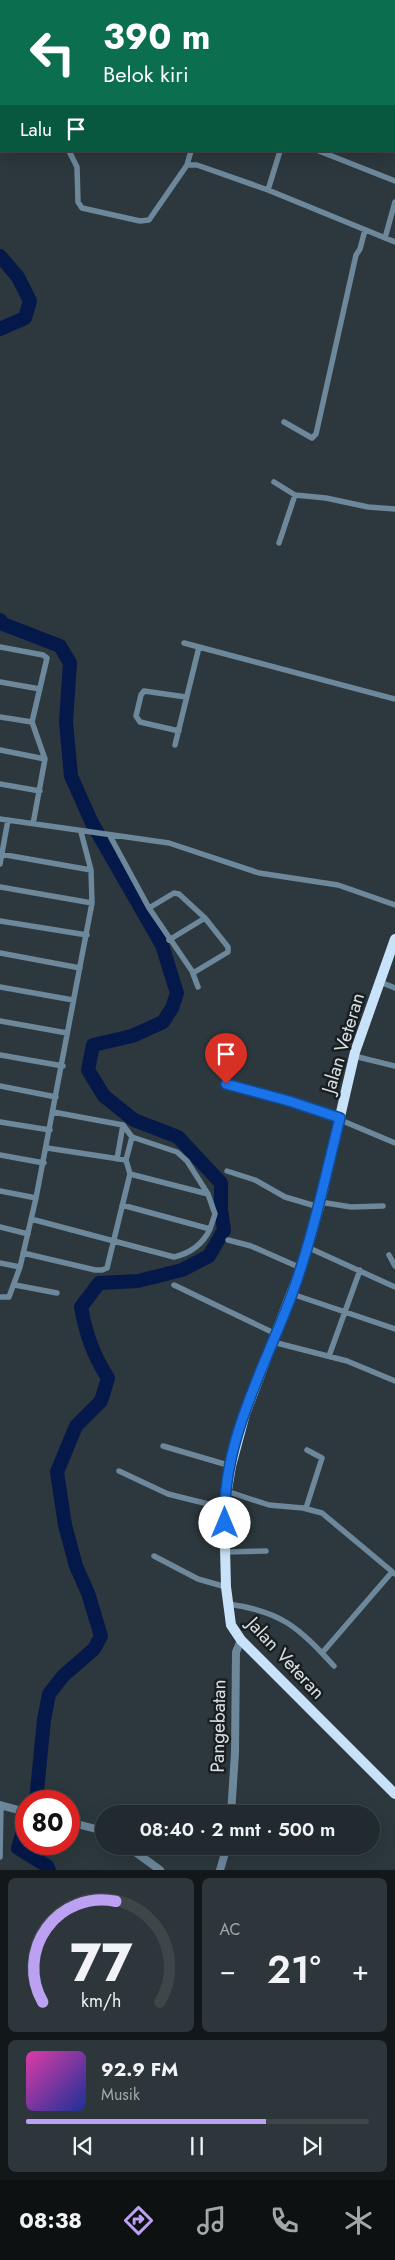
<!DOCTYPE html>
<html lang="id">
<meta charset="utf-8">
<style>
body{margin:0;font-family:Jost,sans-serif;background:#2d363a;color:#f1f3f6;height:100vh;display:flex;flex-direction:column;font-size:19px;white-space:nowrap}
*{box-sizing:border-box;margin:0}
p{font-size:16px;color:#a2a7aa}
.icon{flex:none;width:28px;height:28px;fill:none;stroke:currentColor;stroke-width:2;stroke-linecap:round;stroke-linejoin:round}
.map{position:relative;height:1870px;overflow:hidden}
.panel{display:flex;flex-direction:column;gap:8px;padding:8px;background:#121719;flex:1}
.panel>*{flex:none}
.banner{position:absolute;left:0px;top:0px;width:395px;height:152px;box-shadow:0 5px 20px #0002,0 0 0 1px #3e464a;background:#0b6e4f;color:#fff;overflow:hidden}
.speed{position:absolute;left:15px;top:1790px;display:flex;gap:10px;font-size:25px;font-weight:700;text-align:center}
.speed>*{display:grid;place-content:center;width:65px;height:65px;border-radius:50%;background:#212a2e;box-shadow:0 5px 20px #0002,0 0 0 1px #3e464a;line-height:1}
.speed .limit{border:8px solid #d22;background:#fff;color:#111}
.pin{position:absolute;display:grid;place-items:center;width:42px;height:42px;color:#fff;margin:-51px -21px;border-radius:50% 50% 50% 0;rotate:-45deg;box-shadow:0 0 5px #0007}
.pin .icon{rotate:45deg}
.me{position:absolute;width:55px;margin:-28px;rotate:0deg;stroke-linejoin:round;filter:drop-shadow(0 0 4px #0008)}
.turn{display:flex;align-items:center;gap:18px;height:105px;padding:0 20px;font-size:22px}
.turn .icon{width:65px;height:65px;stroke-width:2.5}
.turn b{display:block;font-size:35px;line-height:42px}
.then{display:flex;align-items:center;height:48px;padding:0 20px;background:#0003;gap:10px;font-size:19px}
.big{font-size:38px;font-weight:600;line-height:1.1}
.panel .widget{flex:1;display:flex;flex-direction:column;justify-content:center;gap:8px;min-width:0;padding:0 18px;border-radius:8px;background:#2d363a}
.panel .dial{align-items:center;gap:0}
.dial svg{height:130px;overflow:visible;fill:none;stroke:#3e464a;stroke-width:7;stroke-linecap:round;text-anchor:middle}
.dial text{fill:#f1f3f6;stroke:none}
.song{display:flex;align-items:center;gap:15px}
.cover{width:60px;height:60px;border-radius:8px;background:linear-gradient(135deg,hsl(320 70% 55%),hsl(230 70% 35%))}
.played{height:5px;border-radius:2px;background:linear-gradient(90deg,#bca0f2 70%,#3e464a 70%)}
.keys{display:flex;justify-content:space-around;direction:ltr}
.heat{display:flex;justify-content:space-between;align-items:center;font-size:28px;direction:ltr}
.panel .tiles{flex:1;display:grid;gap:8px;grid-template-columns:1fr 1fr}
.widget:last-child{grid-column:span 2}
.trip{position:absolute;left:95px;top:1805px;width:285px;height:50px;border-radius:25px;background:#212a2e;box-shadow:0 5px 20px #0002,0 0 0 1px #3e464a;font-weight:600;line-height:50px;text-align:center}
.tab-bar{display:flex;height:80px;justify-content:space-around;align-items:center;background:#0d1112;color:#a2a7aa}
.tab-bar .icon{width:35px;height:35px}
.tab-bar .current{color:#bca0f2}
.tab-bar b{font-size:22px;color:#f1f3f6}
.map>svg:first-child{display:block}
.lines{fill:none;stroke-linecap:round;stroke-linejoin:round}
.river{stroke:#041849;stroke-width:14}
.minor{stroke:#6d879b;stroke-width:5.5}
.tertiary{stroke:#6d879b;stroke-width:8}
.trunk{stroke:#c8e2f9;stroke-width:10}
.route-casing{stroke:#114b97;stroke-width:12}
.route{stroke:#1a73e8;stroke-width:9}
.labels{text-anchor:middle;dominant-baseline:central;stroke-width:5;stroke-linejoin:round;paint-order:stroke}
.street-label{font-size:19px;fill:#d9e0e3;stroke:#191f21}
</style>
<div class="map">
<svg width="395" height="1870" viewBox="0 0 395 1870">
<rect width="100%" height="100%" fill="#2c383d"/>
<g class="lines">
<path class="river" d="M 0,81 L 1,81
M 0,140 L 1,139
M 0,256 L 18,277 L 30,301 L 25,318 L 0,329
M 0,620 L 3,624 L 60,646 L 70,663 L 66,722 L 71,776 L 92,823 L 162,945 L 177,993 L 172,1008 L 163,1022 L 132,1036 L 93,1045 L 88,1070 L 104,1096 L 134,1120 L 178,1137 L 221,1183 L 221,1209 L 224,1230 L 209,1256 L 182,1270 L 138,1281 L 99,1283 L 81,1307 C 86,1334 93,1355 108,1378 L 101,1401 L 76,1426 L 57,1472 L 65,1525 L 76,1566 L 88,1593 L 101,1636 L 94,1649 L 63,1676 L 49,1694 L 44,1720 L 36,1801
M 26,1822 L 18,1848 L 47,1866 L 49,1870"/>
<path class="minor" d="M 0,41 L 1,42
M 69,151 L 77,167 L 78,202 L 82,208 L 140,221 L 149,220 L 187,165 L 197,165 L 268,190 L 395,242
M 319,151 L 395,181
M 187,165 L 191,151
M 268,190 L 280,151
M 385,238 L 395,202
M 284,422 L 312,438 L 316,434 L 356,255 L 360,249 L 365,230
M 274,482 L 295,495 L 326,498 L 368,507 L 395,509
M 279,543 L 295,495
M 0,647 L 43,655 L 47,658 L 32,722 L 45,759 L 33,824
M 199,647 L 395,699
M 0,682 L 40,689
M 0,717 L 32,722
M 179,731 L 140,722 L 136,716 L 141,695 L 144,691 L 186,697
M 175,745 L 199,647 L 184,643
M 0,750 L 45,759
M 0,784 L 40,791
M 0,819 L 169,843 L 259,873 L 338,885 L 395,905
M 110,836 L 149,908 L 192,971 L 198,987
M 0,854 L 91,870
M 0,864 L 8,820
M 0,887 L 92,903
M 149,908 L 174,893 L 179,894 L 205,918 L 228,947 L 228,952 L 193,973
M 0,921 L 87,935
M 169,940 L 205,918
M 0,953 L 80,968
M 380,982 L 395,988
M 0,987 L 73,1000
M 0,1021 L 67,1033
M 0,1055 L 63,1066
M 354,1056 L 395,1066
M 226,1084 L 312,1108 L 395,1143
M 0,1086 L 56,1097
M 53,1112 L 123,1125 L 132,1137 L 177,1152 L 187,1161 L 208,1194 L 215,1214 L 210,1229 L 122,1205
M 0,1122 L 50,1130
M 0,1155 L 44,1163
M 117,1159 L 123,1125
M 126,1160 L 132,1137
M 227,1171 L 255,1180 L 285,1197 L 319,1207
M 130,1174 L 208,1194
M 0,1191 L 36,1198 L 92,903 L 91,870 L 81,832
M 320,1202 L 351,1207 L 383,1206
M 31,1219 L 174,1257 C 191,1253 203,1244 210,1229
M 0,1227 L 28,1234
M 228,1240 L 251,1246 L 301,1268
M 307,1247 L 395,1287
M 23,1253 L 95,1270 L 102,1270 L 107,1268 L 130,1174 L 126,1160 L 47,1148
M 389,1255 L 395,1266
M 0,1263 L 20,1267 L 36,1198
M 15,1285 L 57,1293
M 174,1285 L 276,1334
M 292,1294 L 395,1329
M 0,1297 L 9,1297 L 20,1267
M 273,1342 L 347,1361 L 395,1381
M 329,1356 L 360,1270
M 163,1446 L 231,1466
M 119,1471 L 168,1494 L 224,1508
M 226,1491 L 269,1505 L 303,1508 L 322,1513 L 395,1574
M 306,1508 L 322,1458 L 307,1450
M 226,1552 L 266,1551
M 154,1556 L 198,1579 L 226,1587
M 228,1604 C 281,1611 298,1627 334,1666
M 322,1653 L 392,1572
M 0,1857 L 1,1806"/>
<path class="tertiary" d="M 0,1805 L 26,1812
M 231,1814 L 235,1753 L 236,1652 L 241,1640
M 69,1822 L 104,1831
M 127,1846 L 160,1870
M 220,1870 L 227,1846"/>
<path class="trunk" d="M 77,0 L 80,1
M 100,0 L 103,1
M 394,119 L 395,120
M 394,130 L 395,131
M 395,939 L 355,1052 L 319,1207 L 301,1268 L 245,1414 L 231,1466 L 224,1508 L 226,1587 L 231,1625 L 241,1640 L 395,1794"/>
</g>
<g class="lines">
<defs>
<path id="route" d="M 225,1523 C 221,1443 265,1367 292,1294 C 313,1237 325,1177 340,1118 L 289,1101 L 226,1084"/>
</defs>
<use href="#route" class="route-casing"/>
<use href="#route" class="route"/>
</g>
<g class="labels">
<g class="street-label">
<text transform="translate(343 1043) rotate(-73)">Jalan Veteran</text>
<text transform="translate(286 1658) rotate(47)">Jalan Veteran</text>
<text transform="translate(218 1726) rotate(-89)">Pangebatan</text>
</g>
</g>
</svg>
<div class="speed"><div class="limit">80</div></div>
<div class="pin" style="left:226px;top:1084px;background:#d93025"><svg class="icon" aria-label="arrive" viewBox="0 0 24 24"><path d="M6 21V4h12l-3 4 3 4H6"/></svg></div>
<svg class="me" style="left:225px;top:1523px" viewBox="-20 -20 40 40"><circle r="19" fill="#fff"/><path d="M0-13L10 11 0 6-10 11z" fill="#1a73e8"/></svg>
<div class="trip">08:40 · 2 mnt · 500 m</div>
<div class="banner">
<div class="turn"><svg class="icon" aria-label="left" viewBox="0 0 24 24"><path d="M17 20v-9H6M10 6l-5 5 5 5"/></svg><div><b>390 m</b>Belok kiri</div></div>
<div class="then">Lalu<svg class="icon" aria-label="arrive" viewBox="0 0 24 24"><path d="M6 21V4h12l-3 4 3 4H6"/></svg></div>
</div>
</div>
<section class="panel">
<div class="tiles">
<div class="widget dial"><svg viewBox="0 0 100 80">
<path d="M14 69A42 42 0 1 1 86 69"/>
<path d="M14 69A42 42 0 0 1 59 7" stroke="#bca0f2"/>
<text x="50" y="56" font-size="32" font-weight="700">77</text>
<text x="50" y="72" font-size="11">km/h</text>
</svg></div>
<div class="widget"><p>AC</p>
<div class="heat"><a>−</a><b class="big">21°</b><a>+</a></div>
</div>
<div class="widget">
<div class="song"><i class="cover"></i><div><b>92.9 FM</b><p>Musik</p></div></div>
<div class="played"></div>
<div class="keys"><svg class="icon" aria-label="previous" viewBox="0 0 24 24"><path d="M18 5L8 12l10 7zM5 5v14"/></svg><svg class="icon" aria-label="pause" viewBox="0 0 24 24"><path d="M8 5v14M16 5v14"/></svg><svg class="icon" aria-label="next" viewBox="0 0 24 24"><path d="M6 5l10 7-10 7zM19 5v14"/></svg></div>
</div>
</div>
</section>
<nav class="tab-bar">
<b>08:38</b>
<svg class="icon current" aria-label="directions" viewBox="0 0 24 24"><path d="M12 3l9 9-9 9-9-9zM9 14v-3h6M13 9l2 2-2 2"/></svg>
<svg class="icon" aria-label="music" viewBox="0 0 24 24"><path d="M9 18V5l10-2v13"/><circle cx="6" cy="18" r="3"/><circle cx="16" cy="16" r="3"/></svg>
<svg class="icon" aria-label="phone" viewBox="0 0 24 24"><path d="M5 4h4l2 5-3 2q2 4 5 5l2-3 5 2v4C11 20 4 13 5 4z"/></svg>
<svg class="icon" aria-label="climate" viewBox="0 0 24 24"><path d="M12 3v18M4 7l16 10M4 17L20 7"/></svg>
</nav>
